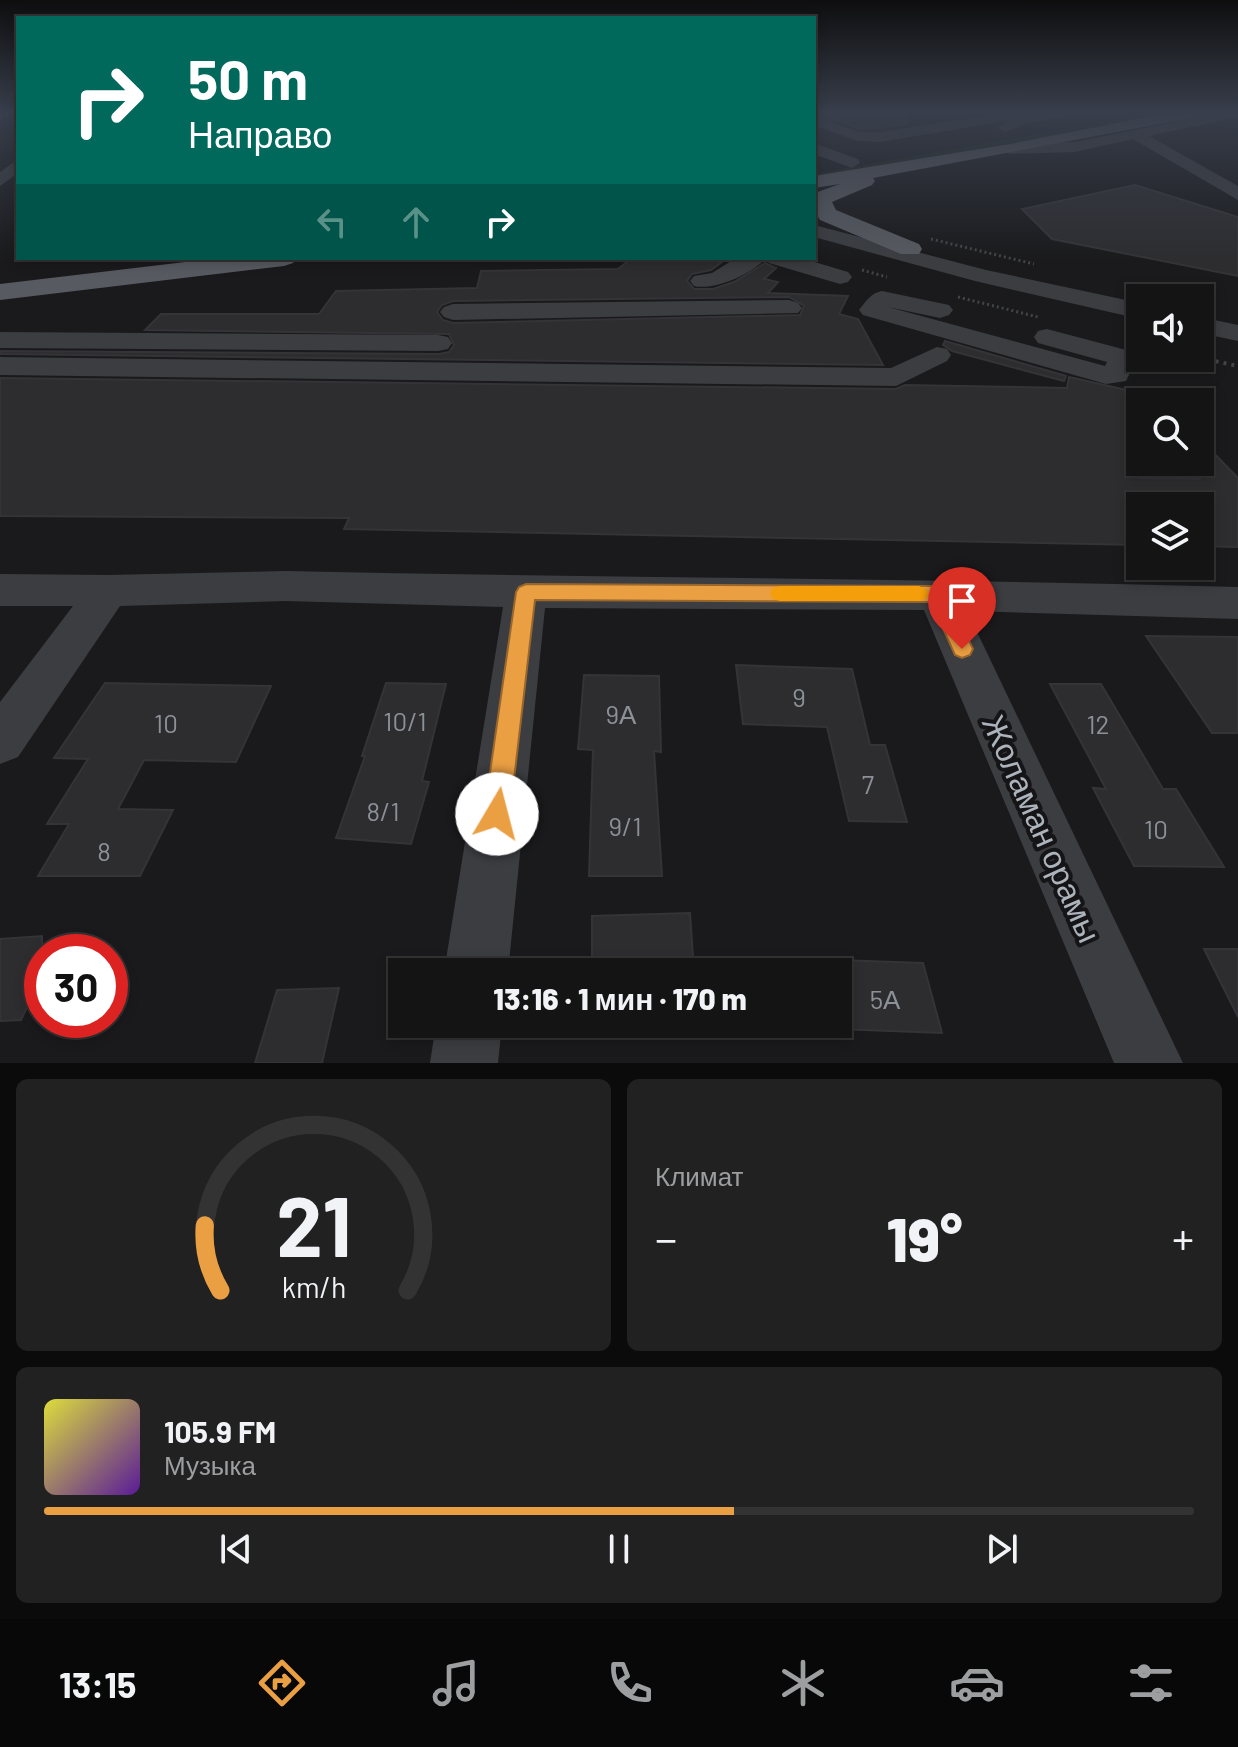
<!DOCTYPE html>
<html lang="ru">
<meta charset="utf-8">
<style>
body{margin:0;font-family:Barlow,sans-serif;background:#212122;color:#f1f3f6;height:100vh;display:flex;flex-direction:column;font-size:30px;white-space:nowrap}
*{box-sizing:border-box;margin:0}
p{font-size:26px;color:#9d9ea0}
.icon{flex:none;width:44px;height:44px;fill:none;stroke:currentColor;stroke-width:2;stroke-linecap:round;stroke-linejoin:round}
.map{position:relative;height:1063px;overflow:hidden}
.side{display:flex;flex-direction:column;gap:16px;padding:16px;background:#0b0b0c;flex:1}
.side>*{flex:none}
.banner{position:absolute;left:16px;top:16px;width:800px;height:244px;border-radius:0px;box-shadow:0 4px 12px #0003,0 0 0 2px #333334;background:#00695c;color:#fff;overflow:hidden}
.tools{position:absolute;left:1126px;top:284px;display:grid;gap:16px}
.tools a{display:grid;place-items:center;width:88px;height:88px;border-radius:0px;background:#141415;box-shadow:0 4px 12px #0003,0 0 0 2px #333334;font-size:40px}
.speed{position:absolute;left:24px;top:934px;display:flex;gap:16px;font-size:40px;font-weight:700;text-align:center}
.speed>*{display:grid;place-content:center;width:104px;height:104px;border-radius:50%;background:#141415;box-shadow:0 4px 12px #0003,0 0 0 2px #333334;line-height:1}
.speed .limit{border:12px solid #d22;background:#fff;color:#111}
.pin{position:absolute;display:grid;place-items:center;width:68px;height:68px;color:#fff;margin:-82px -34px;border-radius:50% 50% 50% 0;rotate:-45deg;box-shadow:0 0 8px #0007}
.pin .icon{rotate:45deg}
.me{position:absolute;width:88px;margin:-44px;rotate:8deg;stroke-linejoin:round;filter:drop-shadow(0 0 6px #0008)}
.turn{display:flex;align-items:center;gap:28px;height:168px;padding:0 40px;font-size:36px}
.turn .icon{width:104px;height:104px;stroke-width:2.5}
.turn b{display:block;font-size:56px;line-height:68px}
.lanes{display:flex;align-items:center;height:76px;padding:0 40px;background:#0003;justify-content:center;gap:40px;direction:ltr}
.lanes .off{opacity:.35}
.big{font-size:60px;font-weight:800;line-height:1.1}
.side .tile{flex:1;display:flex;flex-direction:column;justify-content:center;gap:12px;min-width:0;padding:0 28px;border-radius:12px;background:#212122}
.side .dial{align-items:center;gap:0}
.dial svg{height:208px;overflow:visible;fill:none;stroke:#333334;stroke-width:7;stroke-linecap:round;text-anchor:middle}
.dial text{fill:#f1f3f6;stroke:none}
.song{display:flex;align-items:center;gap:24px}
.cover{width:96px;height:96px;border-radius:12px;background:linear-gradient(135deg,hsl(60 70% 55%),hsl(270 70% 35%))}
.played{height:8px;border-radius:4px;background:linear-gradient(90deg,#eb9f43 60%,#333334 60%)}
.keys{display:flex;justify-content:space-around;direction:ltr}
.heat{display:flex;justify-content:space-between;align-items:center;font-size:44px;direction:ltr}
.side .tiles{flex:1;display:grid;gap:16px;grid-template-columns:1fr 1fr}
.tile:last-child{grid-column:span 2}
.trip{position:absolute;left:388px;top:958px;width:464px;height:80px;border-radius:0px;background:#141415;box-shadow:0 4px 12px #0003,0 0 0 2px #333334;font-weight:800;line-height:80px;text-align:center}
.tab-bar{display:flex;height:128px;justify-content:space-around;align-items:center;background:#080808;color:#9d9ea0}
.tab-bar .icon{width:56px;height:56px}
.tab-bar .current{color:#eb9f43}
.tab-bar b{font-size:36px;color:#f1f3f6}
.map>svg:first-child{display:block}
.green{fill:#202720}
.building{fill:#2d2d30;stroke:#343438;stroke-width:2;fill-rule:evenodd}
.lines{fill:none;stroke-linecap:round;stroke-linejoin:round}
.path-far1{stroke:#414448;stroke-width:3;stroke-dasharray:2 3;stroke-linecap:butt}
.path{stroke:#414448;stroke-width:4;stroke-dasharray:3 5;stroke-linecap:butt}
.minor{fill:#3b3d41;fill-rule:evenodd}
.major{fill:#575a60;fill-rule:evenodd}
.route{fill:#eb9f43;stroke:#99672c;stroke-width:2}
.slow{fill:#f59e0b}
.labels{text-anchor:middle;dominant-baseline:central;stroke-width:8;stroke-linejoin:round;paint-order:stroke}
.near-number-label{font-size:26px;fill:#8c9198}
.near-street-label{font-size:32px;fill:#adb3bb;stroke:#151517}
</style>
<div class="map">
<svg width="1238" height="1063" viewBox="0 0 1238 1063">
<rect width="100%" height="100%" fill="#1a1a1c"/>
<path class="green" d="M 1153,113 L 1168,113 L 1031,140 L 814,178 L 814,174 Z"/>
<path class="building" d="M 814,113 L 907,113 L 908,124 L 860,129 Z
M 1135,185 L 1238,217 L 1238,276 L 1052,239 L 1022,209 Z
M 632,258 L 726,259 L 711,270 L 692,274 L 687,281 L 694,289 L 713,289 L 734,282 L 765,263 L 776,268 L 764,279 L 778,282 L 768,293 L 848,296 L 839,314 L 858,319 L 883,365 L 0,354 L 0,351 L 439,354 L 449,352 L 454,345 L 449,334 L 145,330 L 161,314 L 319,314 L 336,291 L 477,288 L 481,271 L 618,269 ZM 789,297 L 804,306 L 800,315 L 453,323 L 443,320 L 437,312 L 442,305 L 453,301 Z
M 945,341 L 1066,376 L 1064,381 L 952,351 L 943,345 Z
M 1069,377 L 1140,393 L 1140,478 L 1200,479 L 1200,439 L 1238,478 L 1238,547 L 1200,546 L 1200,506 L 1140,505 L 1140,545 L 344,529 L 349,518 L 0,516 L 0,378 L 896,389 L 905,385 L 1067,388 Z
M 1146,636 L 1238,637 L 1238,733 L 1212,733 Z
M 736,665 L 852,669 L 870,745 L 885,745 L 907,822 L 849,821 L 827,727 L 743,724 Z
M 584,675 L 659,676 L 661,752 L 654,751 L 662,876 L 589,876 L 593,750 L 578,749 Z
M 105,683 L 271,686 L 236,762 L 144,760 L 118,809 L 173,810 L 140,876 L 38,876 L 69,824 L 47,824 L 88,759 L 54,758 Z
M 386,683 L 446,684 L 422,781 L 429,782 L 411,844 L 336,838 L 365,756 L 362,756 Z
M 1050,684 L 1101,684 L 1163,789 L 1176,789 L 1224,867 L 1134,866 L 1093,788 L 1106,789 Z
M 690,913 L 694,972 L 592,972 L 592,916 Z
M 42,936 L 42,975 L 21,1020 L 0,1021 L 0,939 Z
M 1204,949 L 1238,949 L 1238,1017 Z
M 838,960 L 923,963 L 942,1033 L 838,1029 Z
M 339,988 L 322,1063 L 255,1063 L 277,990 Z"/>
<g class="lines">
<path class="path-far1" d="M 931,239 L 1034,264
M 862,270 L 887,277
M 1145,290 L 1183,298
M 958,297 L 1038,317"/>
<path class="path" d="M 1200,358 L 1238,366"/>
<path class="minor" d="M 0,113 L 11,113 L 0,120 Z
M 1004,113 L 1070,113 L 1063,117 L 1024,124 L 1005,132 L 998,128 L 1009,120 L 881,142 L 857,141 L 814,125 L 814,116 L 859,132 L 881,132 Z
M 1220,113 L 1238,113 L 1238,117 L 1149,136 L 1238,186 L 1238,200 L 1133,139 L 1075,152 L 1010,154 L 1002,149 L 1010,144 L 1075,142 Z
M 814,143 L 858,159 L 860,163 L 852,168 L 814,154 Z
M 18,159 L 18,173 L 0,186 L 0,172 Z
M 814,225 L 986,270 L 1140,303 L 1140,319 L 975,281 L 814,237 Z
M 736,258 L 801,258 L 848,272 L 852,277 L 848,282 L 840,284 L 769,263 L 766,258 C 753,273 715,291 694,286 L 690,281 L 694,276 L 712,273 Z
M 882,291 L 949,305 L 953,310 L 949,315 L 940,318 L 888,307 L 1105,366 L 1107,362 L 1038,343 L 1034,337 L 1038,331 L 1047,329 L 1130,351 L 1136,360 L 1126,381 L 1106,384 L 863,315 L 859,310 C 866,301 871,293 882,291 Z
M 789,300 L 798,303 L 802,308 L 798,313 L 453,320 L 444,317 L 440,312 L 444,307 L 453,304 Z
M 1200,317 L 1238,325 L 1238,341 L 1200,333 Z
M 0,332 L 438,335 L 448,337 L 452,343 L 448,349 L 438,351 L 0,348 Z
M 937,347 L 947,349 L 951,355 L 947,361 L 896,386 L 0,375 L 0,357 L 891,368 Z
M 285,571 C 603,578 920,578 1238,587 L 1238,619 L 967,611 L 1183,1063 L 1114,1063 L 924,610 L 545,608 L 508,972 L 444,972 L 503,607 L 285,601 L 120,606 L 18,757 L 0,764 L 0,702 L 73,606 L 0,606 L 0,574 L 108,575 Z
M 436,1024 L 502,1024 L 498,1063 L 430,1063 Z"/>
<path class="major" d="M 1168,113 L 1199,113 L 1191,118 L 873,178 L 875,181 L 872,185 L 832,202 L 836,210 L 919,244 L 922,249 L 919,254 L 901,254 L 820,220 L 814,210 L 815,193 L 840,184 L 814,188 L 814,176 L 1010,144 Z
M 219,258 L 297,258 L 293,263 L 284,266 L 0,300 L 0,284 Z"/>
</g>
<linearGradient id="sky" x2="0" y2="1"><stop stop-color="#0e0e0f"/><stop offset="0.43" stop-color="#383e4b"/><stop offset="1" stop-color="#383e4b" stop-opacity="0"/></linearGradient>
<rect width="1238" height="261" fill="url(#sky)"/>
<path class="route" d="M 526,584 L 938,586 L 945,589 L 973,649 L 970,655 L 962,658 L 955,655 L 931,602 L 535,600 L 510,814 L 506,823 L 497,827 L 488,823 L 484,814 L 516,592 L 519,587 Z"/>
<path class="slow" d="M 780,586 L 919,586 L 926,589 L 929,594 L 926,599 L 919,601 L 780,601 L 773,599 L 770,593 L 773,588 Z"/>
<g class="labels">
<g class="near-number-label">
<text x="799" y="696">9</text>
<text x="621" y="713">9А</text>
<text x="405" y="720">10/1</text>
<text x="166" y="722">10</text>
<text x="1098" y="723">12</text>
<text x="868" y="783">7</text>
<text x="383" y="810">8/1</text>
<text x="625" y="825">9/1</text>
<text x="1156" y="828">10</text>
<text x="104" y="850">8</text>
<text x="885" y="998">5А</text>
</g>
<g class="near-street-label">
<text transform="translate(1043 828) rotate(66)">Жоламан орамы</text>
</g>
</g>
</svg>
<div class="tools">
<a><svg class="icon" aria-label="sound" viewBox="0 0 24 24"><path d="M4 9h4l5-4v14l-5-4H4zM17 9q2 3 0 6"/></svg></a>
<a><svg class="icon" aria-label="search" viewBox="0 0 24 24"><circle cx="10" cy="10" r="6"/><path d="M15 15l6 6"/></svg></a>
<a><svg class="icon" aria-label="layers" viewBox="0 0 24 24"><path d="M12 4l9 5-9 5-9-5zM3 14l9 5 9-5"/></svg></a>
</div>
<div class="speed"><div class="limit">30</div></div>
<div class="pin" style="left:962px;top:649px;background:#d93025"><svg class="icon" aria-label="arrive" viewBox="0 0 24 24"><path d="M6 21V4h12l-3 4 3 4H6"/></svg></div>
<svg class="me" style="left:497px;top:814px" viewBox="-20 -20 40 40"><circle r="19" fill="#fff"/><path d="M0-13L10 11 0 6-10 11z" fill="#eb9f43"/></svg>
<div class="trip">13:16 · 1 мин · 170 m</div>
<div class="banner">
<div class="turn"><svg class="icon" aria-label="right" viewBox="0 0 24 24"><path d="M7 20v-9h11M14 6l5 5-5 5"/></svg><div><b>50 m</b>Направо</div></div>
<div class="lanes"><svg class="icon off" aria-label="left" viewBox="0 0 24 24"><path d="M17 20v-9H6M10 6l-5 5 5 5"/></svg><svg class="icon off" aria-label="ahead" viewBox="0 0 24 24"><path d="M12 20V5M6 11l6-6 6 6"/></svg><svg class="icon" aria-label="right" viewBox="0 0 24 24"><path d="M7 20v-9h11M14 6l5 5-5 5"/></svg></div>
</div>
</div>
<section class="side">
<div class="tiles">
<div class="tile dial"><svg viewBox="0 0 100 80">
<path d="M14 69A42 42 0 1 1 86 69"/>
<path d="M14 69A42 42 0 0 1 8 44" stroke="#eb9f43"/>
<text x="50" y="56" font-size="32" font-weight="700">21</text>
<text x="50" y="72" font-size="11">km/h</text>
</svg></div>
<div class="tile"><p>Климат</p>
<div class="heat"><a>−</a><b class="big">19°</b><a>+</a></div>
</div>
<div class="tile">
<div class="song"><i class="cover"></i><div><b>105.9 FM</b><p>Музыка</p></div></div>
<div class="played"></div>
<div class="keys"><svg class="icon" aria-label="previous" viewBox="0 0 24 24"><path d="M18 5L8 12l10 7zM5 5v14"/></svg><svg class="icon" aria-label="pause" viewBox="0 0 24 24"><path d="M8 5v14M16 5v14"/></svg><svg class="icon" aria-label="next" viewBox="0 0 24 24"><path d="M6 5l10 7-10 7zM19 5v14"/></svg></div>
</div>
</div>
</section>
<nav class="tab-bar">
<b>13:15</b>
<svg class="icon current" aria-label="directions" viewBox="0 0 24 24"><path d="M12 3l9 9-9 9-9-9zM9 14v-3h6M13 9l2 2-2 2"/></svg>
<svg class="icon" aria-label="music" viewBox="0 0 24 24"><path d="M9 18V5l10-2v13"/><circle cx="6" cy="18" r="3"/><circle cx="16" cy="16" r="3"/></svg>
<svg class="icon" aria-label="phone" viewBox="0 0 24 24"><path d="M5 4h4l2 5-3 2q2 4 5 5l2-3 5 2v4C11 20 4 13 5 4z"/></svg>
<svg class="icon" aria-label="climate" viewBox="0 0 24 24"><path d="M12 3v18M4 7l16 10M4 17L20 7"/></svg>
<svg class="icon" aria-label="car" viewBox="0 0 24 24"><path d="M5 17H2v-5l4-1 3-4h7l3 4 3 1v5h-3M9 17h6M6 11h13"/><circle cx="7" cy="17" r="2"/><circle cx="17" cy="17" r="2"/></svg>
<svg class="icon" aria-label="filters" viewBox="0 0 24 24"><path d="M4 7h16M4 17h16"/><circle cx="9" cy="7" r="2"/><circle cx="15" cy="17" r="2"/></svg>
</nav>
